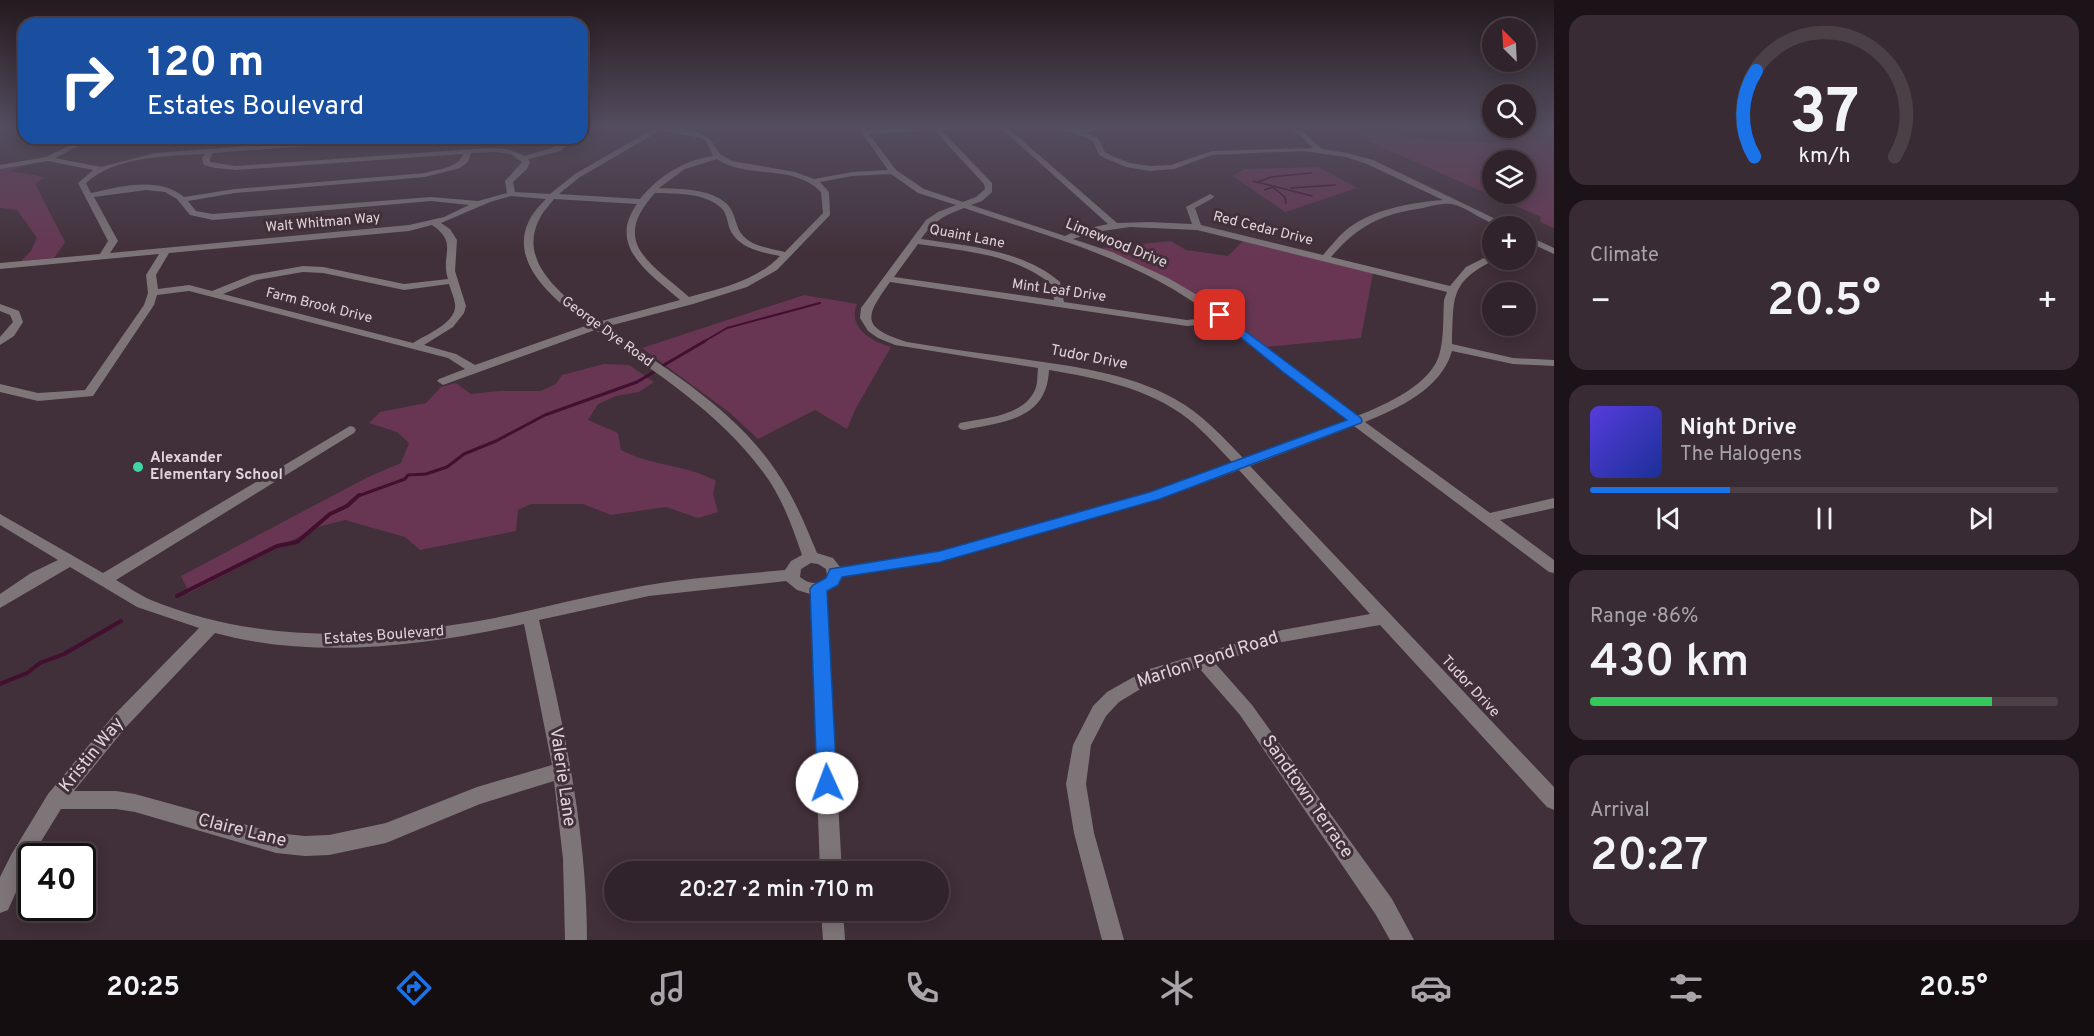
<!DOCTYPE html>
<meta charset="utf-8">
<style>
body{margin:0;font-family:Overpass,sans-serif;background:#392b33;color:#f1f3f6;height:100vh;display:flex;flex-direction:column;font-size:22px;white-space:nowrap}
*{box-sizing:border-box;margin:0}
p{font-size:20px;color:#a8a4a9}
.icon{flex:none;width:33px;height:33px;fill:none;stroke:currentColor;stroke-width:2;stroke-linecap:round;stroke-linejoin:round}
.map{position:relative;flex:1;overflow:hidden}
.side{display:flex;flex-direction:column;gap:15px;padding:15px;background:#1b1318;width:540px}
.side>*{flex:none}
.guide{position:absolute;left:18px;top:18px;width:570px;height:126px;border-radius:18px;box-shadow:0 3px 15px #0003,0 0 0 2px #4c4047;background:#1a4fa0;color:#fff;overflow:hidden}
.needle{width:39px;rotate:336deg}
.tools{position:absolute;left:1482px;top:18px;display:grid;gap:12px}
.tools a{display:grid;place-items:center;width:54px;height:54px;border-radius:50%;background:#31232b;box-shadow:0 3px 15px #0003,0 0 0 2px #4c4047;font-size:30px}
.speed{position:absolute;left:18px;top:843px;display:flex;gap:12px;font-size:30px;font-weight:700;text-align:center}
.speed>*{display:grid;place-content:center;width:78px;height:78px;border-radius:50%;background:#31232b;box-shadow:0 3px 15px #0003,0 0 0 2px #4c4047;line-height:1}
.speed .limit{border:3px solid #111;border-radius:9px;background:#fff;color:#111}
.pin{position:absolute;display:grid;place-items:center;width:51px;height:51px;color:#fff;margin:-26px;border-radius:12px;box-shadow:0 3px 9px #0006}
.me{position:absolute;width:66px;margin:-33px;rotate:358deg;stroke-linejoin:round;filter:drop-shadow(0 0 4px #0008)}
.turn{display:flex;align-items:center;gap:21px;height:126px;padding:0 30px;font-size:27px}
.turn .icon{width:78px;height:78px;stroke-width:2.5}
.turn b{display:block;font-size:42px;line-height:51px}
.big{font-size:45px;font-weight:600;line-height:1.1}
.side .card{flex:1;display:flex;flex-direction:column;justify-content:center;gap:9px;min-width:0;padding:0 21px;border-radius:18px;background:#392b33}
.side .dial{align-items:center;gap:0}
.dial svg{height:156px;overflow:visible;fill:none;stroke:#4c4047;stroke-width:7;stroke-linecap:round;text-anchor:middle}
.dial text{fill:#f1f3f6;stroke:none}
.song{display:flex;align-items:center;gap:18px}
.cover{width:72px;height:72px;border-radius:9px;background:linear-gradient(135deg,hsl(250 70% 55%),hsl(230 70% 35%))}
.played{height:6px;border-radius:3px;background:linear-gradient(90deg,#1a73e8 30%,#4c4047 30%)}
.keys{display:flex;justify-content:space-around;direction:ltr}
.heat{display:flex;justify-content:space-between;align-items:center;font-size:33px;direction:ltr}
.charge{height:9px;border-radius:4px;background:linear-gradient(90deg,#34c759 86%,#4c4047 0)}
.trip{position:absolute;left:604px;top:861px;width:345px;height:60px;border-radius:30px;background:#31232b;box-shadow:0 3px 15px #0003,0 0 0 2px #4c4047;font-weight:600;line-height:60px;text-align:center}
.dock{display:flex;height:96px;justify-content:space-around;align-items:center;background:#140e11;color:#a8a4a9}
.dock .icon{width:42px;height:42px}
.dock .current{color:#1a73e8}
.dock b{font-size:27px;color:#f1f3f6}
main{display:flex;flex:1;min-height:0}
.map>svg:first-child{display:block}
.green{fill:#683653;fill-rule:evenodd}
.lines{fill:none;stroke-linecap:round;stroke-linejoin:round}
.stream-far3{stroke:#420f2f;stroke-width:1.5}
.stream-far2{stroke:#420f2f;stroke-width:2}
.stream-far1{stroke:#420f2f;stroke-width:3}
.stream{stroke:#420f2f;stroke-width:4}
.minor{fill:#7e7579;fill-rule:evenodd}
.route{fill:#1a73e8;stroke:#114b97;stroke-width:1.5}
.poi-dot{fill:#40d4a2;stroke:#412f39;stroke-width:2}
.labels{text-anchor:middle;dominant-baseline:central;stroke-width:6;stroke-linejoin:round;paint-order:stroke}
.far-street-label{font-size:14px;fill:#e0d4da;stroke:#412f39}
.street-label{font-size:15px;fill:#e0d4da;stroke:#412f39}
.poi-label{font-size:15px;font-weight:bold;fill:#e0d4da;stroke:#412f39;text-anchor:start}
.near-street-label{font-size:18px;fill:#e0d4da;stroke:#412f39}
</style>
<main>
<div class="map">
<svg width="1554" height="940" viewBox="0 0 1554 940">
<rect width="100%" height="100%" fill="#412f39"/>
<path class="green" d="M 1526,126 L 1554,126 L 1554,228 L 1540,222 L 1541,217 L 1354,135 C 1380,129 1404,136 1429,139 C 1458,142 1487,143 1515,142 L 1501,131 L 1506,128 ZM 1492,160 L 1526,160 L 1526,194 L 1492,194 Z
M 39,161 L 9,171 L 45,177 L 35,184 L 65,242 L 54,258 L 21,261 L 31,251 L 37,238 L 17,210 L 0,208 L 0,168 Z
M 1319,167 L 1357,188 L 1285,212 L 1233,176 L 1244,169 Z
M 1244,240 L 1373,273 L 1361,338 L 1265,347 C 1216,304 1161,272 1101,248 L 1171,241 L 1186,250 L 1228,256 Z
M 804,295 L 857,304 C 847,327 871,341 891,347 L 856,408 L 847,429 L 815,410 L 758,439 L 730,413 L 642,348 Z
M 604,364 L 629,365 L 654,382 L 639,392 L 616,396 L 598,404 L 588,420 L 618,433 L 621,450 C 650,466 686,464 716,481 L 713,494 L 718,512 L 698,518 L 666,507 L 611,515 L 583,504 L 531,504 L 518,510 L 516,531 L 420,550 L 405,537 L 345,520 L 318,527 L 189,593 L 181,576 L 368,477 L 401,463 L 409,443 L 397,432 L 369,423 L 380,412 L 426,403 L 441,387 L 456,383 L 471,394 L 500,391 L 541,391 L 556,384 L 562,375 Z"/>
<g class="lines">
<path class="stream-far3" d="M 1253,181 L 1312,196
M 1258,182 L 1271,177 L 1311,173
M 1270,185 L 1285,197 L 1286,203
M 1291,188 L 1335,185
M 1265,190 L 1273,187"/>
<path class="stream-far2" d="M 703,342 L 727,328 L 820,303"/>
<path class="stream-far1" d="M 664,365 L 705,341
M 358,496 L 405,479 L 408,475 L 426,474 L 447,467 L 464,454 L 496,441 L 545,415 L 637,382 L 654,372"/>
<path class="stream" d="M 177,596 L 277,546 L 297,542 L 330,514 L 347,506 L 359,495
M 0,684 L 27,673 L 40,663 L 64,654 L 121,621"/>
<path class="minor" d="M 637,126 L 665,126 L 698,132 L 710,139 L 720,154 L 732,161 L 795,172 L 814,179 L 852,172 L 888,170 L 857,126 L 863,126 L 866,130 L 933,126 L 1053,126 L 1079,130 L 1112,126 L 1086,133 L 1098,138 L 1105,152 L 1112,156 L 1130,163 L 1150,166 L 1171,165 L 1212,151 L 1313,148 L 1299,134 L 1281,126 L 1290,126 L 1303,132 L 1322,149 L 1347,153 L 1373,160 L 1506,224 L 1507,226 C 1485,226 1470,207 1451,204 C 1443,203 1431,206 1423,208 C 1382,214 1358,225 1331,257 L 1450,286 L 1466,267 L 1492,254 L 1492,260 L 1494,260 C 1449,283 1454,297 1452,344 L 1513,358 L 1554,360 L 1554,366 L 1513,364 L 1452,351 C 1441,389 1399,408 1365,422 L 1490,513 L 1554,498 L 1554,508 L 1500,520 L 1554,560 L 1554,573 L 1549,572 L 1354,426 L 1250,466 L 1554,787 L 1554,810 L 1547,807 L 1380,625 L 1282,642 L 1215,663 L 1252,705 L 1392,899 L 1414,940 L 1390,940 L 1376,915 L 1240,715 L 1199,668 L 1152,682 L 1119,702 L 1106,716 L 1091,745 L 1086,784 L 1094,833 L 1124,940 L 1102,940 L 1074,833 L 1066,784 L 1073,745 L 1093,706 L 1107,692 L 1146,670 L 1282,630 L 1370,614 L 1239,470 L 1160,499 L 940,561 L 843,577 L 837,586 L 826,592 L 842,872 L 820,872 L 810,594 L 797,590 L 786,581 L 649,596 L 539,620 C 564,726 587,831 587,940 L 565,940 L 563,859 L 554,781 L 480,804 L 386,843 L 329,855 L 305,856 L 276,853 L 135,812 L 116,809 L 61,809 L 32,856 L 8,910 L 0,913 L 0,877 L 11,855 L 48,794 L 113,716 L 199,628 L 137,607 L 70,567 L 0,608 L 0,594 L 31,573 L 58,560 L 0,525 L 0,514 L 103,573 L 350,426 L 354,427 L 356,430 L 354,433 L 116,580 C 127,586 139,595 151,600 C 260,645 381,639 495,618 C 539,609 583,597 627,589 C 679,578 732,575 785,570 L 791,561 L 802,555 C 792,526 782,497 763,472 C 719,412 655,372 595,330 L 443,385 L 437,381 L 439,379 L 465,369 L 448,358 L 189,291 L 157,295 L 154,305 L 93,396 L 38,401 L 0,392 L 0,384 L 38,393 L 85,390 L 144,305 L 148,293 L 146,275 L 159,254 L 0,269 L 0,263 L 100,254 L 108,241 L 78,183 L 93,170 L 48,161 L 0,169 L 0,165 L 46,157 L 85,138 L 94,138 L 55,158 L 101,167 L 155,153 L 360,138 L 393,138 L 389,140 L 213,153 L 210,158 L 210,162 L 236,166 L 488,148 L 507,149 L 525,156 L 554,147 L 568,138 L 577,138 L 560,151 L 528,159 L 530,162 L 527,169 L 513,182 L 515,192 L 550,194 L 575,174 L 653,129 ZM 1000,128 L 1001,128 L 1108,224 L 1076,231 L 1065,236 L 971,205 L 982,201 L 992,192 L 992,183 L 941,130 ZM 1008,128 C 1036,128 1068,127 1093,141 L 1099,155 L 1107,159 L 1126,167 L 1150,171 L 1174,169 L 1212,155 L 1303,151 L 1346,157 L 1367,164 L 1443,200 C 1410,203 1371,209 1345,231 C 1337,238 1330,247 1323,255 L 1201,225 L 1195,208 L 1213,198 L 1214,196 L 1210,194 L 1186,207 L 1192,224 L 1149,222 L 1117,223 ZM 661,130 L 701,138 L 706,141 L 713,156 C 682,161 659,176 640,199 L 559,194 L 580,177 ZM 934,130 L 984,184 L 985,189 L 976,197 L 963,202 L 924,189 L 896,170 L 869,134 ZM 494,152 L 511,154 L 522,162 L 505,181 L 507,193 L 478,201 L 431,197 L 213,214 L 196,211 L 188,201 L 235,193 L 425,177 L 460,168 L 468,162 L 471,153 ZM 205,154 L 202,158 L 204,165 L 215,168 L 236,170 L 463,154 C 459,168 438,169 425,173 L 235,189 L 184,197 C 160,176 120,186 91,193 L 86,183 C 116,156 166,156 205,154 ZM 717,159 C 748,180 794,163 821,192 L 823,213 L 785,252 C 769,248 747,246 739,230 C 735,221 734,211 727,204 C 710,188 680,189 659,188 L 685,169 ZM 891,174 L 918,193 L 956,205 L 938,212 L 926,220 L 861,308 L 860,318 L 868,331 L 878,338 L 895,345 L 1038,368 C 1037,376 1038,385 1034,392 C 1021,417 983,418 960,423 L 958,426 L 960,429 L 964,430 C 1003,422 1047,420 1049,370 C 1097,378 1148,388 1187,418 C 1204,431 1218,448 1233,463 L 1150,493 L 940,551 L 840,567 L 833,558 L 817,553 C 805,524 794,497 776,471 C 735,409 665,368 605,327 L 693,304 L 747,287 L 777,270 L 830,215 L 829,192 L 820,182 L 852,176 ZM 146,190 L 165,192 L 177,199 L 190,215 L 213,220 L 431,201 L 469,205 L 444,217 L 409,225 L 110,253 L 118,241 L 94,197 ZM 655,193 C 676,194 701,192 719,206 C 726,211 727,219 729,227 C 737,248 760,252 780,256 C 756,281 722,288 689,297 C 651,263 609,243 655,193 ZM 511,196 L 546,199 C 541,204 535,210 531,217 C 505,262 556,301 588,325 L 475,365 L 456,354 L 424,345 L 453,327 L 464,313 L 466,306 L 455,271 L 457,240 L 450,229 L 441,223 L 490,202 ZM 554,199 L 637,204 C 606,247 651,274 680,300 L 598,322 C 567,299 515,263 540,218 C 543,211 550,205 554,199 ZM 964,208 C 1049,237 1142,260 1214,317 L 1187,320 L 1064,302 L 1060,282 C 1023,250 968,246 921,239 C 934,221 943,216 964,208 ZM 432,225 C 459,243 440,254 448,279 L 404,284 L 323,267 L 303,266 L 252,275 L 212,291 L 189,285 L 158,289 L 156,275 L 169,253 L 409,231 ZM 1130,227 L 1197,230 L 1447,292 L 1444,300 C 1443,317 1444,336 1440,352 C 1433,384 1385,405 1357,416 L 1204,299 L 1168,278 L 1112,252 L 1073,239 L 1095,232 ZM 918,244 C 963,251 1016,254 1052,285 L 1054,300 L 894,277 ZM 303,272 L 323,273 L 404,290 L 449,284 C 451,291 454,297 455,304 C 458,322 426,335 413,343 L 223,294 L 257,280 ZM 890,282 L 1187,326 L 1221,323 L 1347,420 L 1244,459 C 1223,437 1202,414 1175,399 C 1127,372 1069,366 1016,358 C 979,353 943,348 907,342 C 860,327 865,317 890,282 ZM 811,563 L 818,564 L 826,569 L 827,576 C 819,585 810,585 800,577 L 801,569 ZM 524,624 L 552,765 L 477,787 L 386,823 L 329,835 L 305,836 L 276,833 L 135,794 L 116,791 L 74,791 L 126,727 L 215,633 C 315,660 425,646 524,624 Z
M 1526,235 L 1554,248 L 1554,254 L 1526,241 Z
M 0,304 L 19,311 L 23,322 L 14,336 L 0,345 L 0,337 L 13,322 L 10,315 L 0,311 Z
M 821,910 L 843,910 L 845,940 L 823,940 Z"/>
</g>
<linearGradient id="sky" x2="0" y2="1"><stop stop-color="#241a1f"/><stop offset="0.49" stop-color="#544d5f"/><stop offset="1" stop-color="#544d5f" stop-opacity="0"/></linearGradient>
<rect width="1554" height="258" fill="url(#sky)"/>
<path class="route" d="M 1220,312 L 1361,418 L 1362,421 L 1361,423 L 1160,499 L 940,562 L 842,577 L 838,585 L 827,591 L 837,783 L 834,789 L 827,791 L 820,789 L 817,783 L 810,589 L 813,585 L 826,578 L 830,569 L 940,551 L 1150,492 L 1347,420 L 1283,372 L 1216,317 L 1216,313 Z"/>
<circle class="poi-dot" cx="138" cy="467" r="6"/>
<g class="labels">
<g class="far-street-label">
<text transform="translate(323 223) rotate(-5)">Walt Whitman Way</text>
<text transform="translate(1263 229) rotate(14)">Red Cedar Drive</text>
<text transform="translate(967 237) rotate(11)">Quaint Lane</text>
<text transform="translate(1059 291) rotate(8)">Mint Leaf Drive</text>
<text transform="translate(319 306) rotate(14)">Farm Brook Drive</text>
<text transform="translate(607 332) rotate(36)">George Dye Road</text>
</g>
<g class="street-label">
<text transform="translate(1116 244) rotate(22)">Limewood Drive</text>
<text transform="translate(1089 358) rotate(11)">Tudor Drive</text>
<text transform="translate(384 636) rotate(-4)">Estates Boulevard</text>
<text transform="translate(1470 687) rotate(47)">Tudor Drive</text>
</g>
<g class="poi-label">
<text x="150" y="458">Alexander<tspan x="150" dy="17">Elementary School</tspan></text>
</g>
<g class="near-street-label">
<text transform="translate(1208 660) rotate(-18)">Marlon Pond Road</text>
<text transform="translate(92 755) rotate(-51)">Kristin Way</text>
<text transform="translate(562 777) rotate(82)">Valerie Lane</text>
<text transform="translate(1307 797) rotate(55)">Sandtown Terrace</text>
<text transform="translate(242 831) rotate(14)">Claire Lane</text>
</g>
</g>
</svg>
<div class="tools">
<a><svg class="needle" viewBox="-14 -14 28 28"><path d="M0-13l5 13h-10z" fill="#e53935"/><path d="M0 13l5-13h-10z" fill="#a8a4a9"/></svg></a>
<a><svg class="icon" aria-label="search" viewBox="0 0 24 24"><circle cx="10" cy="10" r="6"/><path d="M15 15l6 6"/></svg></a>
<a><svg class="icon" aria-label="layers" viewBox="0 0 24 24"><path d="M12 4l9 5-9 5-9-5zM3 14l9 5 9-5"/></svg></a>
<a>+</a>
<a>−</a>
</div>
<div class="speed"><div class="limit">40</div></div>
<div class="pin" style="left:1220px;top:315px;background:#d93025"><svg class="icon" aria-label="arrive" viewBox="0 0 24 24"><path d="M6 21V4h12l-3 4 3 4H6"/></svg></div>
<svg class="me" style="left:827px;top:783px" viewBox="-20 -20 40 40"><circle r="19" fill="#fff"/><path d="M0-13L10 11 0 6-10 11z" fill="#1a73e8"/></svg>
<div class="trip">20:27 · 2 min · 710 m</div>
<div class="guide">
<div class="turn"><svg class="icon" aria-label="right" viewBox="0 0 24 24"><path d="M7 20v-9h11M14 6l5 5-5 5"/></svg><div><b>120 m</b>Estates Boulevard</div></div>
</div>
</div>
<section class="side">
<div class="card dial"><svg viewBox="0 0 100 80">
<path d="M14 69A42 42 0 1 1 86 69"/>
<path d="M14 69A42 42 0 0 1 15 25" stroke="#1a73e8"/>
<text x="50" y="56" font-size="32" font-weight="700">37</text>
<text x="50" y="72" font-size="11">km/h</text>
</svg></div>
<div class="card"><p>Climate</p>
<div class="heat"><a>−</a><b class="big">20.5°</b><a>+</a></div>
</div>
<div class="card">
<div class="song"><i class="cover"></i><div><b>Night Drive</b><p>The Halogens</p></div></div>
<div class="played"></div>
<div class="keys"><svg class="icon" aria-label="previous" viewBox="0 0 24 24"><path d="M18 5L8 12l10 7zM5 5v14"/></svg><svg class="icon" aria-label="pause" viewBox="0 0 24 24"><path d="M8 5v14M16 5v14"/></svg><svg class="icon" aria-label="next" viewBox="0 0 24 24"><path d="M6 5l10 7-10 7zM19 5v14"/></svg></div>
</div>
<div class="card"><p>Range · 86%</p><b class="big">430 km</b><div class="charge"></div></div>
<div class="card"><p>Arrival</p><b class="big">20:27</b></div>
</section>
</main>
<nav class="dock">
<b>20:25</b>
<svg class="icon current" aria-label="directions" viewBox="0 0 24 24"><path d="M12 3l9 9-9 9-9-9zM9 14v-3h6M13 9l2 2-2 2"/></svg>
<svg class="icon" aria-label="music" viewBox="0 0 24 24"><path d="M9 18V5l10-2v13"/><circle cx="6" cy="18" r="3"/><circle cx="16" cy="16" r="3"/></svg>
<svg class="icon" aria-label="phone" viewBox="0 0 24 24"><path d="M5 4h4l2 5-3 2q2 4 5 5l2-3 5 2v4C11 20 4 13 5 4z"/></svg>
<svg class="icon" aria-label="climate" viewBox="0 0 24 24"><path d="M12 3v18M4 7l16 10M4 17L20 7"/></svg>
<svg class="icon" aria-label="car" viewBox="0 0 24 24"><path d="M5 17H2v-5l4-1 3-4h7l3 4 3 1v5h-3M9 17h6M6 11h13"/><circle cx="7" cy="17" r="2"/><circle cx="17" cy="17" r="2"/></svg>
<svg class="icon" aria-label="filters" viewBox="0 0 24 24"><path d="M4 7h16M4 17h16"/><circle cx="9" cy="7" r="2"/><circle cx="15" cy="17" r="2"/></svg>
<b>20.5°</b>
</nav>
